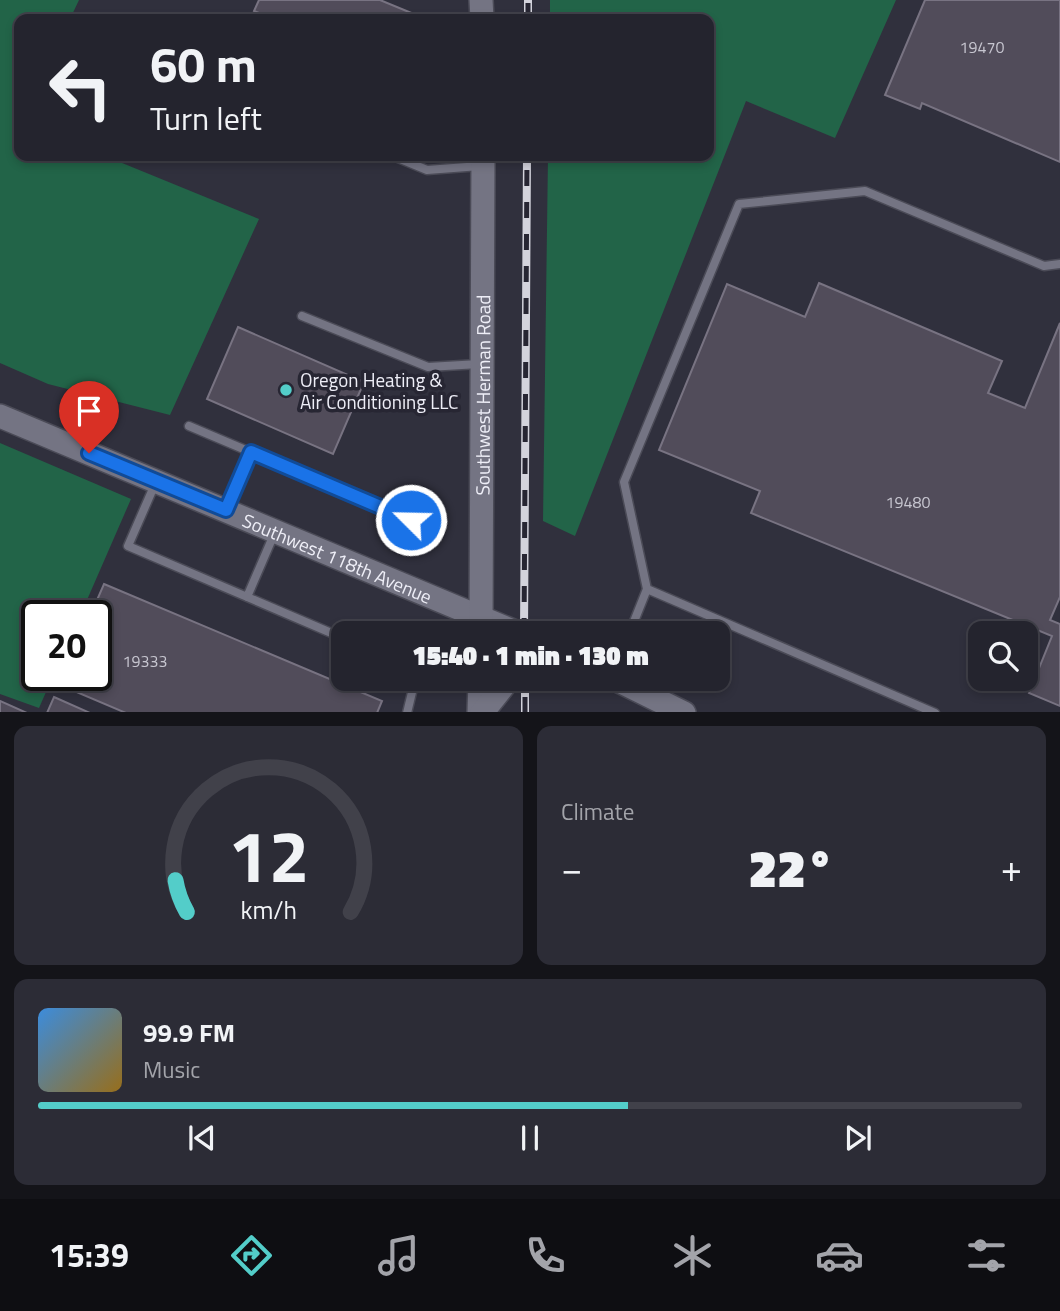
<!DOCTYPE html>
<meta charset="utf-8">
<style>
body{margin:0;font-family:"Titillium Web",sans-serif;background:#2c2c36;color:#f1f3f6;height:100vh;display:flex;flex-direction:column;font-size:26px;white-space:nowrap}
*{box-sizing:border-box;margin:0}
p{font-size:23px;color:#a3a4aa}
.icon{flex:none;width:38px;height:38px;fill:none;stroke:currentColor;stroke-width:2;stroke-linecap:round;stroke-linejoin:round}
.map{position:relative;height:712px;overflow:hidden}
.details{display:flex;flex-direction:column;gap:14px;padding:14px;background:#141419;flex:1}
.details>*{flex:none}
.top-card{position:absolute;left:14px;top:14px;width:700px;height:147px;border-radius:14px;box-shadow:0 4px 10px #0003,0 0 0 2px #41414a;background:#24242e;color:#f1f3f6;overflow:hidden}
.buttons{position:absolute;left:968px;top:621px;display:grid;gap:14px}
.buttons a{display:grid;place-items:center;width:70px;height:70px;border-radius:14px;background:#24242e;box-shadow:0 4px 10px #0003,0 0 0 2px #41414a;font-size:35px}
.speed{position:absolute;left:21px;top:600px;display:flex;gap:14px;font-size:35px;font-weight:700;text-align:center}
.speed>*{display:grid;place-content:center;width:91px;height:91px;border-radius:50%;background:#24242e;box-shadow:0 4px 10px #0003,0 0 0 2px #41414a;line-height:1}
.speed .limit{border:4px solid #111;border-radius:10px;background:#fff;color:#111}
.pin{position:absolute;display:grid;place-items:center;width:60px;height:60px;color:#fff;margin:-72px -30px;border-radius:50% 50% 50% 0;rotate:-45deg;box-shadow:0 0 7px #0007}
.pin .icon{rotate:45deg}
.me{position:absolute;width:77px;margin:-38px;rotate:293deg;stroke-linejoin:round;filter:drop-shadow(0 0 5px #0008)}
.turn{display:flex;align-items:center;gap:24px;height:147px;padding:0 21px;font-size:32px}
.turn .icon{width:91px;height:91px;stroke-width:2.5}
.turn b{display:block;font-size:49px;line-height:60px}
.big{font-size:52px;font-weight:800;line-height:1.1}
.details .widget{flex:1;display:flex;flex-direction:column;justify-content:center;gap:10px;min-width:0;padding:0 24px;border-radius:14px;background:#2c2c36}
.details .dial{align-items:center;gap:0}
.dial svg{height:182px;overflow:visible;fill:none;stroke:#41414a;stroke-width:7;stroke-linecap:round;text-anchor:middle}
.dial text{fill:#f1f3f6;stroke:none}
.song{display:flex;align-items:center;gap:21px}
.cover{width:84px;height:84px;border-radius:10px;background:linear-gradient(135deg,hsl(210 70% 55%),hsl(40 70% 35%))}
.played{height:7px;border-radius:4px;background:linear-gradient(90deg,#53cdc9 60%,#41414a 60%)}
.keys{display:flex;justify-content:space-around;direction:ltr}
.heat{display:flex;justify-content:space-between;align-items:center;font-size:38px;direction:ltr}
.details .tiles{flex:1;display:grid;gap:14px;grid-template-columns:1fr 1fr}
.widget:last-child{grid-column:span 2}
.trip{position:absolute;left:331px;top:621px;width:399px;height:70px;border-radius:14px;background:#24242e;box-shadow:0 4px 10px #0003,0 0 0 2px #41414a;font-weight:800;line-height:70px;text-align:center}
.tabs{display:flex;height:112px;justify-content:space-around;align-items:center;background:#0e0e12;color:#a3a4aa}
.tabs .icon{width:49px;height:49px}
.tabs .current{color:#53cdc9}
.tabs b{font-size:32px;color:#f1f3f6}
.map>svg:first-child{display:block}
.green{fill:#226448}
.building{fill:#514c5a;stroke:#787382;stroke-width:2}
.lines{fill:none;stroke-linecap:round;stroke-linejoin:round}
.lane-casing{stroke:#4b4b57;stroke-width:11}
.secondary-casing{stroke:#4b4b57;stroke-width:26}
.lane{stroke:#747483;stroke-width:8}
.secondary{stroke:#747483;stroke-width:23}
.rail-casing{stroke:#d3d3dc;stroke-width:8}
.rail{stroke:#272633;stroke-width:5;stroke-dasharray:16;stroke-linecap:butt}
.route-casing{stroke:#114b97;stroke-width:18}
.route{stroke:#1a73e8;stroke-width:12}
.poi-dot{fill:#53cdc9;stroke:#272633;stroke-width:2.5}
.labels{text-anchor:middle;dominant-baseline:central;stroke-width:7;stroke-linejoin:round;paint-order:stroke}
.number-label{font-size:16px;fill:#c7c6d0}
.poi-label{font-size:19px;fill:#eeeef7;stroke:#272633;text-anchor:start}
.street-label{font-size:19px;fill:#eeeef7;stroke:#272633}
</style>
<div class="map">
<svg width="1060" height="713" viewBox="0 0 1060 713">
<rect width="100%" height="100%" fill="#30303d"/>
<path class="green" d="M 0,0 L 79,0 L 70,19 L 19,19 L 19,156 L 105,156 L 259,219 L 170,415 L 48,384 L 0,363 Z
M 550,0 L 896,0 L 835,138 L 746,101 L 575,536 L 543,521 L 548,156 L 709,156 L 709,19 L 550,19 Z
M 0,443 L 131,499 L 80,616 L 37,616 L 37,676 L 53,676 L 39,708 L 0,694 Z"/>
<path class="building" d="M 259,0 L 380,0 L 426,19 L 274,19 L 254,11 Z
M 925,0 L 1060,0 L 1060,162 L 922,103 L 920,109 L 885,95 Z
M 819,283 L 1002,361 L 988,393 L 1025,408 L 1060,323 L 1060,597 L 1050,620 L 1060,624 L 1060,706 L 1029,693 L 1052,636 L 751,513 L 760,491 L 659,450 L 727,284 L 805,317 Z
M 238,327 L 364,382 L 333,454 L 207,399 Z
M 104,584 L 382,701 L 377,713 L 126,713 L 60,685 L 64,676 L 96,676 L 96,616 L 90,616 Z
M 54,697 L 90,713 L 47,713 Z
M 0,701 L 27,713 L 0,713 Z"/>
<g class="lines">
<defs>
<path id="lane" d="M 393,156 L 427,170 L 480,166
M 302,316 L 428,367 L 479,364
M 189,426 L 411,520
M 155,484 L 128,546 L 343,638
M 227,508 L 251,452
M 647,589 L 624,482 L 739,204 L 865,191 L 1044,266 L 1060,264
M 247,597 L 275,532
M 629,634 L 647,589 L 935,713
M 407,713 L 414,684 L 411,679"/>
<g id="secondary">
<path d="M 481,0 L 482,19"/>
<path id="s1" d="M 0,416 L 520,634"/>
<path id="s2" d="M 481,629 L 483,156"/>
<path d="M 615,679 L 684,713"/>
<path d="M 479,713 L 480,679"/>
<path d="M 482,713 L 509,679"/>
</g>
</defs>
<use href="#lane" class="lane-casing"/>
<use href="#secondary" class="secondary-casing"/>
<use href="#lane" class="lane"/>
<use href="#secondary" class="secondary"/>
<defs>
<path id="rail" d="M 528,19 L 528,0
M 524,634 L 527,156
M 525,713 L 525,679"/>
</defs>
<use href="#rail" class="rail-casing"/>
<use href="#rail" class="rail"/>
</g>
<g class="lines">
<defs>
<path id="route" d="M 89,453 L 226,510 L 251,452 L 411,520"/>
</defs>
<use href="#route" class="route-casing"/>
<use href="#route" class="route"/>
</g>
<circle class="poi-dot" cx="286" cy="390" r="7"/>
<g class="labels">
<g class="number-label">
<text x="982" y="47">19470</text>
<text x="908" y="502">19480</text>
<text x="145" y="661">19333</text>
</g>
<g class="poi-label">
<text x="300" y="379">Oregon Heating &amp;<tspan x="300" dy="22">Air Conditioning LLC</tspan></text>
</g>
<g class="street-label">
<text stroke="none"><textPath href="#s2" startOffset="234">Southwest Herman Road</textPath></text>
<text stroke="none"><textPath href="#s1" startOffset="366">Southwest 118th Avenue</textPath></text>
</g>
</g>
</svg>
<div class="buttons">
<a><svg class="icon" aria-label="search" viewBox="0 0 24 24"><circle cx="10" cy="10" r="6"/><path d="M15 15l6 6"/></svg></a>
</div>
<div class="speed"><div class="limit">20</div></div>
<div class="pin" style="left:89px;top:453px;background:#d93025"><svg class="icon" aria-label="arrive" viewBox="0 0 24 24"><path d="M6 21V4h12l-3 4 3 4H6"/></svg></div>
<svg class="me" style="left:411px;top:520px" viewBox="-20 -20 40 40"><circle r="17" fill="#1a73e8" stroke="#fff" stroke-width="3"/><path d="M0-11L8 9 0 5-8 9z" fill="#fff"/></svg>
<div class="trip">15:40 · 1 min · 130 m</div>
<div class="top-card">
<div class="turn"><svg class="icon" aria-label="left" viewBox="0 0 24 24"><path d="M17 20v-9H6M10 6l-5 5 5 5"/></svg><div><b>60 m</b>Turn left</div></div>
</div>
</div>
<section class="details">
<div class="tiles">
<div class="widget dial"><svg viewBox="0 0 100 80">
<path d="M14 69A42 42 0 1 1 86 69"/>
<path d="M14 69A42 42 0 0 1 9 55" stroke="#53cdc9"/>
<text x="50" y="56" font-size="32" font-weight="700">12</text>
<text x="50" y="72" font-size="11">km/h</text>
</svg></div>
<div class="widget"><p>Climate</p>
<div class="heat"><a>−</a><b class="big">22°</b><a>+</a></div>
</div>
<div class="widget">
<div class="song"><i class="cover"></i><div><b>99.9 FM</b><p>Music</p></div></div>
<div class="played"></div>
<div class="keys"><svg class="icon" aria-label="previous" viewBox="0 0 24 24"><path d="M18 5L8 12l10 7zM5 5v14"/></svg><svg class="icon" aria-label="pause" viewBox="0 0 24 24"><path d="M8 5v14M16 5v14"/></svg><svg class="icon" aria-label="next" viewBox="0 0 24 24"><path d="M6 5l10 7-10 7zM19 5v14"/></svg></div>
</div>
</div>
</section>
<nav class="tabs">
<b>15:39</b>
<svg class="icon current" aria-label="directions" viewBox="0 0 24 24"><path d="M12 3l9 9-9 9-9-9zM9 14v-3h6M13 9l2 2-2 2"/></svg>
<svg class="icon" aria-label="music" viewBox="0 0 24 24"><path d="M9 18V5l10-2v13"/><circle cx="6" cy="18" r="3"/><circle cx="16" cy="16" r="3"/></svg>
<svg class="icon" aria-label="phone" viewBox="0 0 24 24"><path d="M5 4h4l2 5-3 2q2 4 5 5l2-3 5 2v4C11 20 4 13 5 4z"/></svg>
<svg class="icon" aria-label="climate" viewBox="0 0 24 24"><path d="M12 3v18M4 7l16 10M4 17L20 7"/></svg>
<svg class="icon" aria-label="car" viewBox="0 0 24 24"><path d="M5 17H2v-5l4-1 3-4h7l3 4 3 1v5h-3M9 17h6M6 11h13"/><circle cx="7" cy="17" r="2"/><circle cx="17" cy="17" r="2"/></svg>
<svg class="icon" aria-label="filters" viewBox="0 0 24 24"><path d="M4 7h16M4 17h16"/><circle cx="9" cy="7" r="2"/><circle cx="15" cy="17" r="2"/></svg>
</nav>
